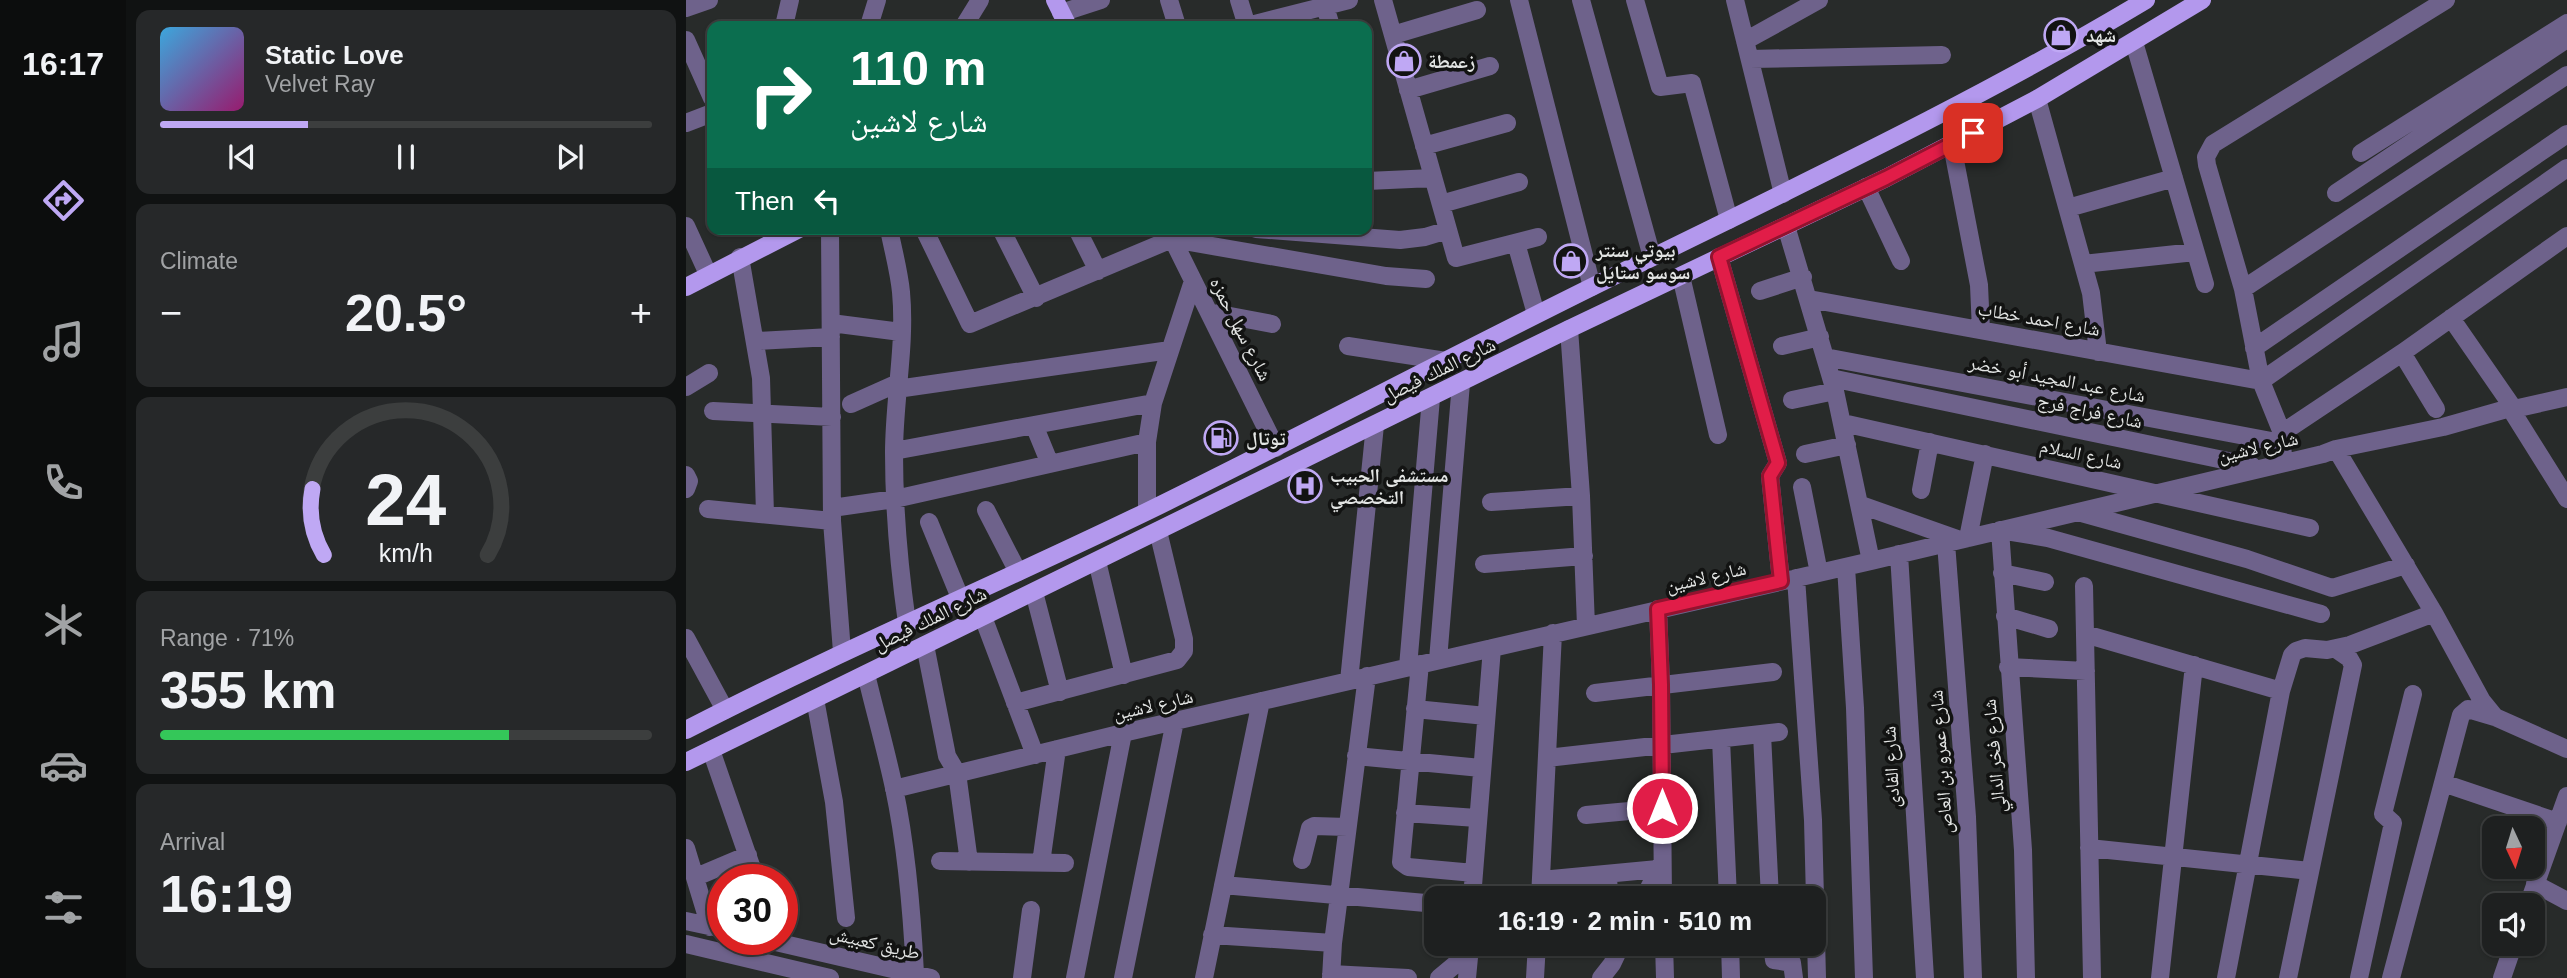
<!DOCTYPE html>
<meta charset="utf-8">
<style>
body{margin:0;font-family:Helvetica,"Noto Naskh Arabic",sans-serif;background:#262829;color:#f1f3f6;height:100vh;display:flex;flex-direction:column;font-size:26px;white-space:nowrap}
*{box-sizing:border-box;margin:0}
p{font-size:23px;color:#a1a3a5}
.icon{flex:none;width:38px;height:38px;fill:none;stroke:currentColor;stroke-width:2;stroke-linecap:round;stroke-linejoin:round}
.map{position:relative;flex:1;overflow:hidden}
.panel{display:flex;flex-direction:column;gap:10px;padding:10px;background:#101212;width:560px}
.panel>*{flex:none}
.hud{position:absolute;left:21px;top:21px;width:665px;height:214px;border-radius:14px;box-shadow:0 2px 5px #0004,0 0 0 2px #3c3e3e;background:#0b6e4f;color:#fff;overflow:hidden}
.needle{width:46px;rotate:176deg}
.tools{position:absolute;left:1796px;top:816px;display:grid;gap:14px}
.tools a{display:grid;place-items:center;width:63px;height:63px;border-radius:14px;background:#1e2020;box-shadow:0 2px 5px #0004,0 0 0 2px #3c3e3e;font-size:35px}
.speed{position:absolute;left:21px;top:864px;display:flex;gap:14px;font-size:35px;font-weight:700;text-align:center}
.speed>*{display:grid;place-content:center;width:91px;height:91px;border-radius:50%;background:#1e2020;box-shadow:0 2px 5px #0004,0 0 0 2px #3c3e3e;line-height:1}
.speed .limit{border:10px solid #d22;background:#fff;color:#111}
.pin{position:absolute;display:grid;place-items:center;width:60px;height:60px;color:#fff;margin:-30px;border-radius:14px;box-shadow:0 4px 10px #0006}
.me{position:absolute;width:77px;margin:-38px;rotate:0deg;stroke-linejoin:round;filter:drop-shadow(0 0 5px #0008)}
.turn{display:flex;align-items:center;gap:24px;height:147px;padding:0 28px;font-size:32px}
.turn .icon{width:91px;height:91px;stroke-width:2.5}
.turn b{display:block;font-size:49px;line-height:60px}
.then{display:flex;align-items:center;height:66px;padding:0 28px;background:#0003;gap:14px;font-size:26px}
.big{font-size:52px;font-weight:700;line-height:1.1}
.panel .card{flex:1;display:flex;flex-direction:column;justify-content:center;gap:10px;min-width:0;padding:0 24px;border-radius:14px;background:#262829}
.panel .dial{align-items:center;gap:0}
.dial svg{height:182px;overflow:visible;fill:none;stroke:#3c3e3e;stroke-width:7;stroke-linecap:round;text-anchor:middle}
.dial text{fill:#f1f3f6;stroke:none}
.song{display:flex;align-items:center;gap:21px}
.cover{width:84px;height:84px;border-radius:10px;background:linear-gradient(135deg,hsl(200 70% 55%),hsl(320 70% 35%))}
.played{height:7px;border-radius:4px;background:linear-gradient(90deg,#bfa8f4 30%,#3c3e3e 30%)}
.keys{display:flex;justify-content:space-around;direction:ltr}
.heat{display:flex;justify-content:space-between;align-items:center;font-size:38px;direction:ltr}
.charge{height:10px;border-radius:5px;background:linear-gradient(90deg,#34c759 71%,#3c3e3e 0)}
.trip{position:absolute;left:738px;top:886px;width:402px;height:70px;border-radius:14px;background:#1e2020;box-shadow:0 2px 5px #0004,0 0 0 2px #3c3e3e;font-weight:700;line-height:70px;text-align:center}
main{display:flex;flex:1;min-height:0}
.menu{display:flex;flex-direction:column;width:126px;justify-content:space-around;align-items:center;background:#0c0d0d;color:#a1a3a5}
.menu .icon{width:49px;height:49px}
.menu .selected{color:#bfa8f4}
.menu b{font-size:32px;color:#f1f3f6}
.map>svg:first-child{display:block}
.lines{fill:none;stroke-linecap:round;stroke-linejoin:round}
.minor{stroke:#6e628b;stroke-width:18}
.major{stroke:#b398ed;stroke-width:18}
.route-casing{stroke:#92132f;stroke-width:18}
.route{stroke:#e11d48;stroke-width:12}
.labels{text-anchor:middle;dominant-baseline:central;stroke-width:7;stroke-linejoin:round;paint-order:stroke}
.poi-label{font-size:19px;font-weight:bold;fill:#e3e5e4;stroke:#121312;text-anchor:start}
.street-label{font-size:19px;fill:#e3e5e4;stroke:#121312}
</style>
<main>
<nav class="menu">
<b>16:17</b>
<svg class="icon selected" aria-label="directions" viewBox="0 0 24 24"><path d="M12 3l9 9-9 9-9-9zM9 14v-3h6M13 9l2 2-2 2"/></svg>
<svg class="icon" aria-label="music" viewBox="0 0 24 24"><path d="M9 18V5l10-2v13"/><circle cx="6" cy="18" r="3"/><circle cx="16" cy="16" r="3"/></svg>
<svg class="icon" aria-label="phone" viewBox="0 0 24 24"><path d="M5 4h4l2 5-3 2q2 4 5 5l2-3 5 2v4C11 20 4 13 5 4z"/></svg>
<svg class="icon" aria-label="climate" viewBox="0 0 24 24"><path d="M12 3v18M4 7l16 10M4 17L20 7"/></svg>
<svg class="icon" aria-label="car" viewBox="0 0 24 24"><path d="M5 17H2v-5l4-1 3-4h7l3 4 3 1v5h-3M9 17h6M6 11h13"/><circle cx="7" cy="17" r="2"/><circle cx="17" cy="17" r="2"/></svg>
<svg class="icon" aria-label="filters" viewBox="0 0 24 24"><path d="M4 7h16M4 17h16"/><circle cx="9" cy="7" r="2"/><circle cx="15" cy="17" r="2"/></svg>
</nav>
<section class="panel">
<div class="card">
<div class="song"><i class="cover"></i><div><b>Static Love</b><p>Velvet Ray</p></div></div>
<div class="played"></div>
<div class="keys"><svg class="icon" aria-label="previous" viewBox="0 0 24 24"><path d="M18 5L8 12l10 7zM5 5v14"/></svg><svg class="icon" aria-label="pause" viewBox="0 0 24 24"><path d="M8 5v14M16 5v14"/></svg><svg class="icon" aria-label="next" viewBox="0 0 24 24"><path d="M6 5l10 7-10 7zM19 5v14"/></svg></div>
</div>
<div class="card"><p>Climate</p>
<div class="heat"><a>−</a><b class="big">20.5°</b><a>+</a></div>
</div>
<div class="card dial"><svg viewBox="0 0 100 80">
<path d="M14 69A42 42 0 1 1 86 69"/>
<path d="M14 69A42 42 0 0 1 9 40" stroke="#bfa8f4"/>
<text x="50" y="56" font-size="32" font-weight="700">24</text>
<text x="50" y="72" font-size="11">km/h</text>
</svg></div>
<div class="card"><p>Range · 71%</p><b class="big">355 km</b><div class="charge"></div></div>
<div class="card"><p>Arrival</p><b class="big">16:19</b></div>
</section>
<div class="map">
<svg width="1881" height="978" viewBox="0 0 1881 978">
<rect width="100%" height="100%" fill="#282b2a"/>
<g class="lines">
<path class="minor" d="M 483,0 L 491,26
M 553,0 L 561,26
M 637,0 L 645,26
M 697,0 L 770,258 L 852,237
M 833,0 L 906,287
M 895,0 L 966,257
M 949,0 L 974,87 L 1006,83 L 1043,220
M 1049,0 L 1097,194
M 0,8 L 23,0
M 375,13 L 415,0
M 98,26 L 104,0
M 183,26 L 191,0
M 278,26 L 294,0
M 561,26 L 663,0
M 707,35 L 791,10
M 0,40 L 26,98
M 1059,41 L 1133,0
M 1448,42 L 1519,284
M 1064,59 L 1256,55
M 722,90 L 804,66
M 1351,99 L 1405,293 L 1412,352
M 0,123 L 26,113
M 1266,145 L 1293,285 L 1295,330
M 738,146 L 821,123
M 1675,153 L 1881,23
M 681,181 L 747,178
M 1180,187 L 1215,261
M 1650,193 L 1881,39
M 755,204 L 833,182
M 1382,208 L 1488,178
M 0,226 L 22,274
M 1100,226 L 1149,391 L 1185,561
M 144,229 L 146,521 L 156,652
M 203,229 C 207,250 213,271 215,292 C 220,345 208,399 208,453 C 208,510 213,566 221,623
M 238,229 L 284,324 L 486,239 L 700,276 L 740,279
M 315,229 L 350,298
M 391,229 L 412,271
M 570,229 L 714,240 L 739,237 L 762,230
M 483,232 L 590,448
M 830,243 L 850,314
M 54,257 L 75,378 L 79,514
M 1033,257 L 1092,463 L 1084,476 L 1095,581
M 1397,264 L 1509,252
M 995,276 L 1032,435
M 1557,289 L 1881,75
M 1074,291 L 1117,277
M 1123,299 L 1575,381 L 1881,168
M 523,312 L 586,324
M 1765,318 L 1828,409
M 145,323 L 215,332
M 883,329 L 895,496 L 900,626
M 70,341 L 145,337
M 662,346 L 760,361
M 1096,346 L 1134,337
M 1568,348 L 1881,134
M 1716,353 L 1750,409
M 1139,357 L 1596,443
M 1145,378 L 1566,466
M 0,387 L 23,373
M 211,389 L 484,350
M 1106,400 L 1149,391
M 165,404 L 212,383
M 1824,408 L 1881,499
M 27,411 L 146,417
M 1157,423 L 1624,528
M 348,425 L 364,464
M 1596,433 L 1716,353 L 1881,236
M 1650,449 L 1748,613 L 1796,701 L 1809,717 L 1881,749
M 208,451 L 467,403
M 1119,454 L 1161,445
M 1597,462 L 1596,433 L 1575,381 L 1557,289 L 1521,165 L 1520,157 L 1527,144 L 1760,0
M 0,475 L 3,481 L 0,489
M 1116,487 L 1133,573
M 1235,490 L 1244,442
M 805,502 L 895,496
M 1175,505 L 1274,540
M 146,508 L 209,499 L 461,442
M 22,509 L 146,521
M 300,510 L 332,572
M 461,511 L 461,442 L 467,403 L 507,281
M 1392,512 L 1561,559 L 1646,588 L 1720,565
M 243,522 L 275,600
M 1282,538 L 1299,454
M 1260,543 L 1281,817 L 1287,978
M 1213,554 L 1239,978
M 411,561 L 438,675
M 798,564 L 898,556
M 1160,567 L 1169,708 L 1178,978
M 1316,573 L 1359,582
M 1110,578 L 1127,820 L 1131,978
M 1398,586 L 1406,978
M 348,592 L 374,692
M 972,609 L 975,685 L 977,898
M 1319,616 L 1363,629
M 297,617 L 349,755
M 1399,634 L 1595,691
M 0,638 L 39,710
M 239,645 L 261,756 L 271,773 L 283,862
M 752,660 L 775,383
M 734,664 L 715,862 L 722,867 L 788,873
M 722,667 L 745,398
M 1322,667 L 1400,671
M 180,674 C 189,712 200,750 208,788 C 221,849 226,912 229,974
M 663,681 L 689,425
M 909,693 L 1087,672
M 129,699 L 148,802 L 160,918
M 329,703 L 491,660 L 498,651 L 498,639 L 472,531
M 729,709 L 800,716
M 1076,734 L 1084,898
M 1035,739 L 1042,898
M 25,750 L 70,880
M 670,756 L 795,768
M 861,758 L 1093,732
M 1757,783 L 1872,822
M 208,789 L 437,733 L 1185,561 L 1637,454 L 1650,449 L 1757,427 L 1824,408 L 1828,409 L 1881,397
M 719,813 L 791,818
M 900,815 L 976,808
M 0,848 L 24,927
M 1403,848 L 1624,871
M 616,860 L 624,828 L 628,826 L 661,827
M 254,861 L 379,863
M 355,863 L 371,749
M 922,874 L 923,898
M 10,877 L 62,855
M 855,880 L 972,869
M 1849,884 L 1881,901
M 537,885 L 751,904
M 786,898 L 806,648
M 854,898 L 867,633
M 958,898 L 975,864
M 1842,905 L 1881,796
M 0,921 L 37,929
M 526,935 L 647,943
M 81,940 L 245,978
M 978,943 L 979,978
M 1044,943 L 1045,978
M 1086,943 L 1088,960 L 1106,963 L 1108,978
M 0,944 L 144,978
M 645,974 L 722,978
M 336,978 L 345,910
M 389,978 L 437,733
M 437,978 L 489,721
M 518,978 L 575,701
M 645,978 L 647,943 L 681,676
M 753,978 L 783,953
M 781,978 L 784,947
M 849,978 L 851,943
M 915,978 L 926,964 L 936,943
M 1340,978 L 1337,850 L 1314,530 L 1362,538 L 1635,614
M 1474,978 L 1508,665
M 1540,978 L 1595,691 L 1606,655 L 1610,651 L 1619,648 L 1641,650 L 1664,645 L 1748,613
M 1602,978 L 1667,665 L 1663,658 L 1650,649
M 1673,978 L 1707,823 L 1697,814 L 1727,694
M 1705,978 L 1775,715 L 1782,709 L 1809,717
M 1816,978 L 1828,943"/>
<path class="major" d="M 369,0 L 382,26
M 0,287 L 113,229
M 0,730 C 151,652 307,586 460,512 C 629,429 796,340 965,258 C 1132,176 1300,96 1460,0
M 0,762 L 883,329 L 1200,178 L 1351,99 L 1516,0"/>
</g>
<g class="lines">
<defs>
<path id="route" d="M 976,808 L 975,685 L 972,609 L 1095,581 L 1084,476 L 1092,463 L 1033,257 L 1200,178 L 1287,133"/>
</defs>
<use href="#route" class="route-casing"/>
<use href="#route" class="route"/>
</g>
<defs>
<symbol id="shop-ring" viewBox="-11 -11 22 22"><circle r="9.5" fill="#121312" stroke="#bfa8f4" stroke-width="1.5"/><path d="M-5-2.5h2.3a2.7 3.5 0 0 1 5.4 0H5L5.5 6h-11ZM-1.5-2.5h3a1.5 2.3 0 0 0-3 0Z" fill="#bfa8f4"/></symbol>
<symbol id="fuel-ring" viewBox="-11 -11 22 22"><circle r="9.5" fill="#121312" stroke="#bfa8f4" stroke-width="1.5"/><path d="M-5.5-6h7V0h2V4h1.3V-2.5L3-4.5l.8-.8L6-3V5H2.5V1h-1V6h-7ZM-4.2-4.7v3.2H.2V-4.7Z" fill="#bfa8f4"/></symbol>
<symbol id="hospital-ring" viewBox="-11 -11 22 22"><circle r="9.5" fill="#121312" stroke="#bfa8f4" stroke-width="1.5"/><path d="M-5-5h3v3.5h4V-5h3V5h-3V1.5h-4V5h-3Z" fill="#bfa8f4"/></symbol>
</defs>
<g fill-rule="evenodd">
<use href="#shop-ring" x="1356" y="16" width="38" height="38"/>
<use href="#shop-ring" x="699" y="42" width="38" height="38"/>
<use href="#shop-ring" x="866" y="242" width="38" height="38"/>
<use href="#fuel-ring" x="516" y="419" width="38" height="38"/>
<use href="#hospital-ring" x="600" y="467" width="38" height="38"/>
</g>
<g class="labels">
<g class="poi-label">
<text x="1400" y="35">شهد</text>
<text x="742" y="61">زعمطة</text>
<text x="910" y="250">بيوتي سنتر<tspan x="910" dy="22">سوسو ستايل</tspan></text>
<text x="560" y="438">توتال</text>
<text x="644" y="475">مستشفى الحبيب<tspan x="644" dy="22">التخصصي</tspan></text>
</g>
<g class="street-label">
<text transform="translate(1353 319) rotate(10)">شارع احمد خطاب</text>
<text transform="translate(555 329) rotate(63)">شارع سهل حمزه</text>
<text transform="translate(753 370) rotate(-26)">شارع الملك فيصل</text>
<text transform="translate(1371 379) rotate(11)">شارع عبد المجيد أبو خضر</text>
<text transform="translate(1404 411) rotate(12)">شارع فراج فرج</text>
<text transform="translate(1572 447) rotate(-13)">شارع لاشين</text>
<text transform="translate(1395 454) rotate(12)">شارع السلام</text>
<text transform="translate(1020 577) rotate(-13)">شارع لاشين</text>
<text transform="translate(244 619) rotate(-26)">شارع الملك فيصل</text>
<text transform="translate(467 705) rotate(-13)">شارع لاشين</text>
<text transform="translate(1308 756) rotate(-95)">شارع فخر الدالي</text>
<text transform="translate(1255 762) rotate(-94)">شارع عمرو بن العاص</text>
<text transform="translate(1205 767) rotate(-93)">شارع الفادى</text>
<text transform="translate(189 943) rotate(13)">طريق كعبيش</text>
</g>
</g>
</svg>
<div class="tools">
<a><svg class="needle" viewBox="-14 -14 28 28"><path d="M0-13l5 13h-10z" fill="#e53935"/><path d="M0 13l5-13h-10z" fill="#a1a3a5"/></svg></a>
<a><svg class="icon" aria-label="sound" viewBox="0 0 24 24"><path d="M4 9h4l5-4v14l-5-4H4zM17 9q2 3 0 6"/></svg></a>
</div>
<div class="speed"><div class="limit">30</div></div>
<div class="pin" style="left:1287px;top:133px;background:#d93025"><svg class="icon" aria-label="arrive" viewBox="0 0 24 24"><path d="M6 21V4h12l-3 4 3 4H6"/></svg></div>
<svg class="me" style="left:976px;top:808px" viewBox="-20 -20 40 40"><circle r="17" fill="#e11d48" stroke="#fff" stroke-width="3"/><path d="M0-11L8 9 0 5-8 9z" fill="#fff"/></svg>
<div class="trip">16:19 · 2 min · 510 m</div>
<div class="hud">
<div class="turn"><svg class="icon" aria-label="right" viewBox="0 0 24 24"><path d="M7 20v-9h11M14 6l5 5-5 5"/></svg><div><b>110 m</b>شارع لاشين</div></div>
<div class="then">Then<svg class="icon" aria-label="left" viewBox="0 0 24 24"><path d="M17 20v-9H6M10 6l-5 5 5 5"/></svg></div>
</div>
</div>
</main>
